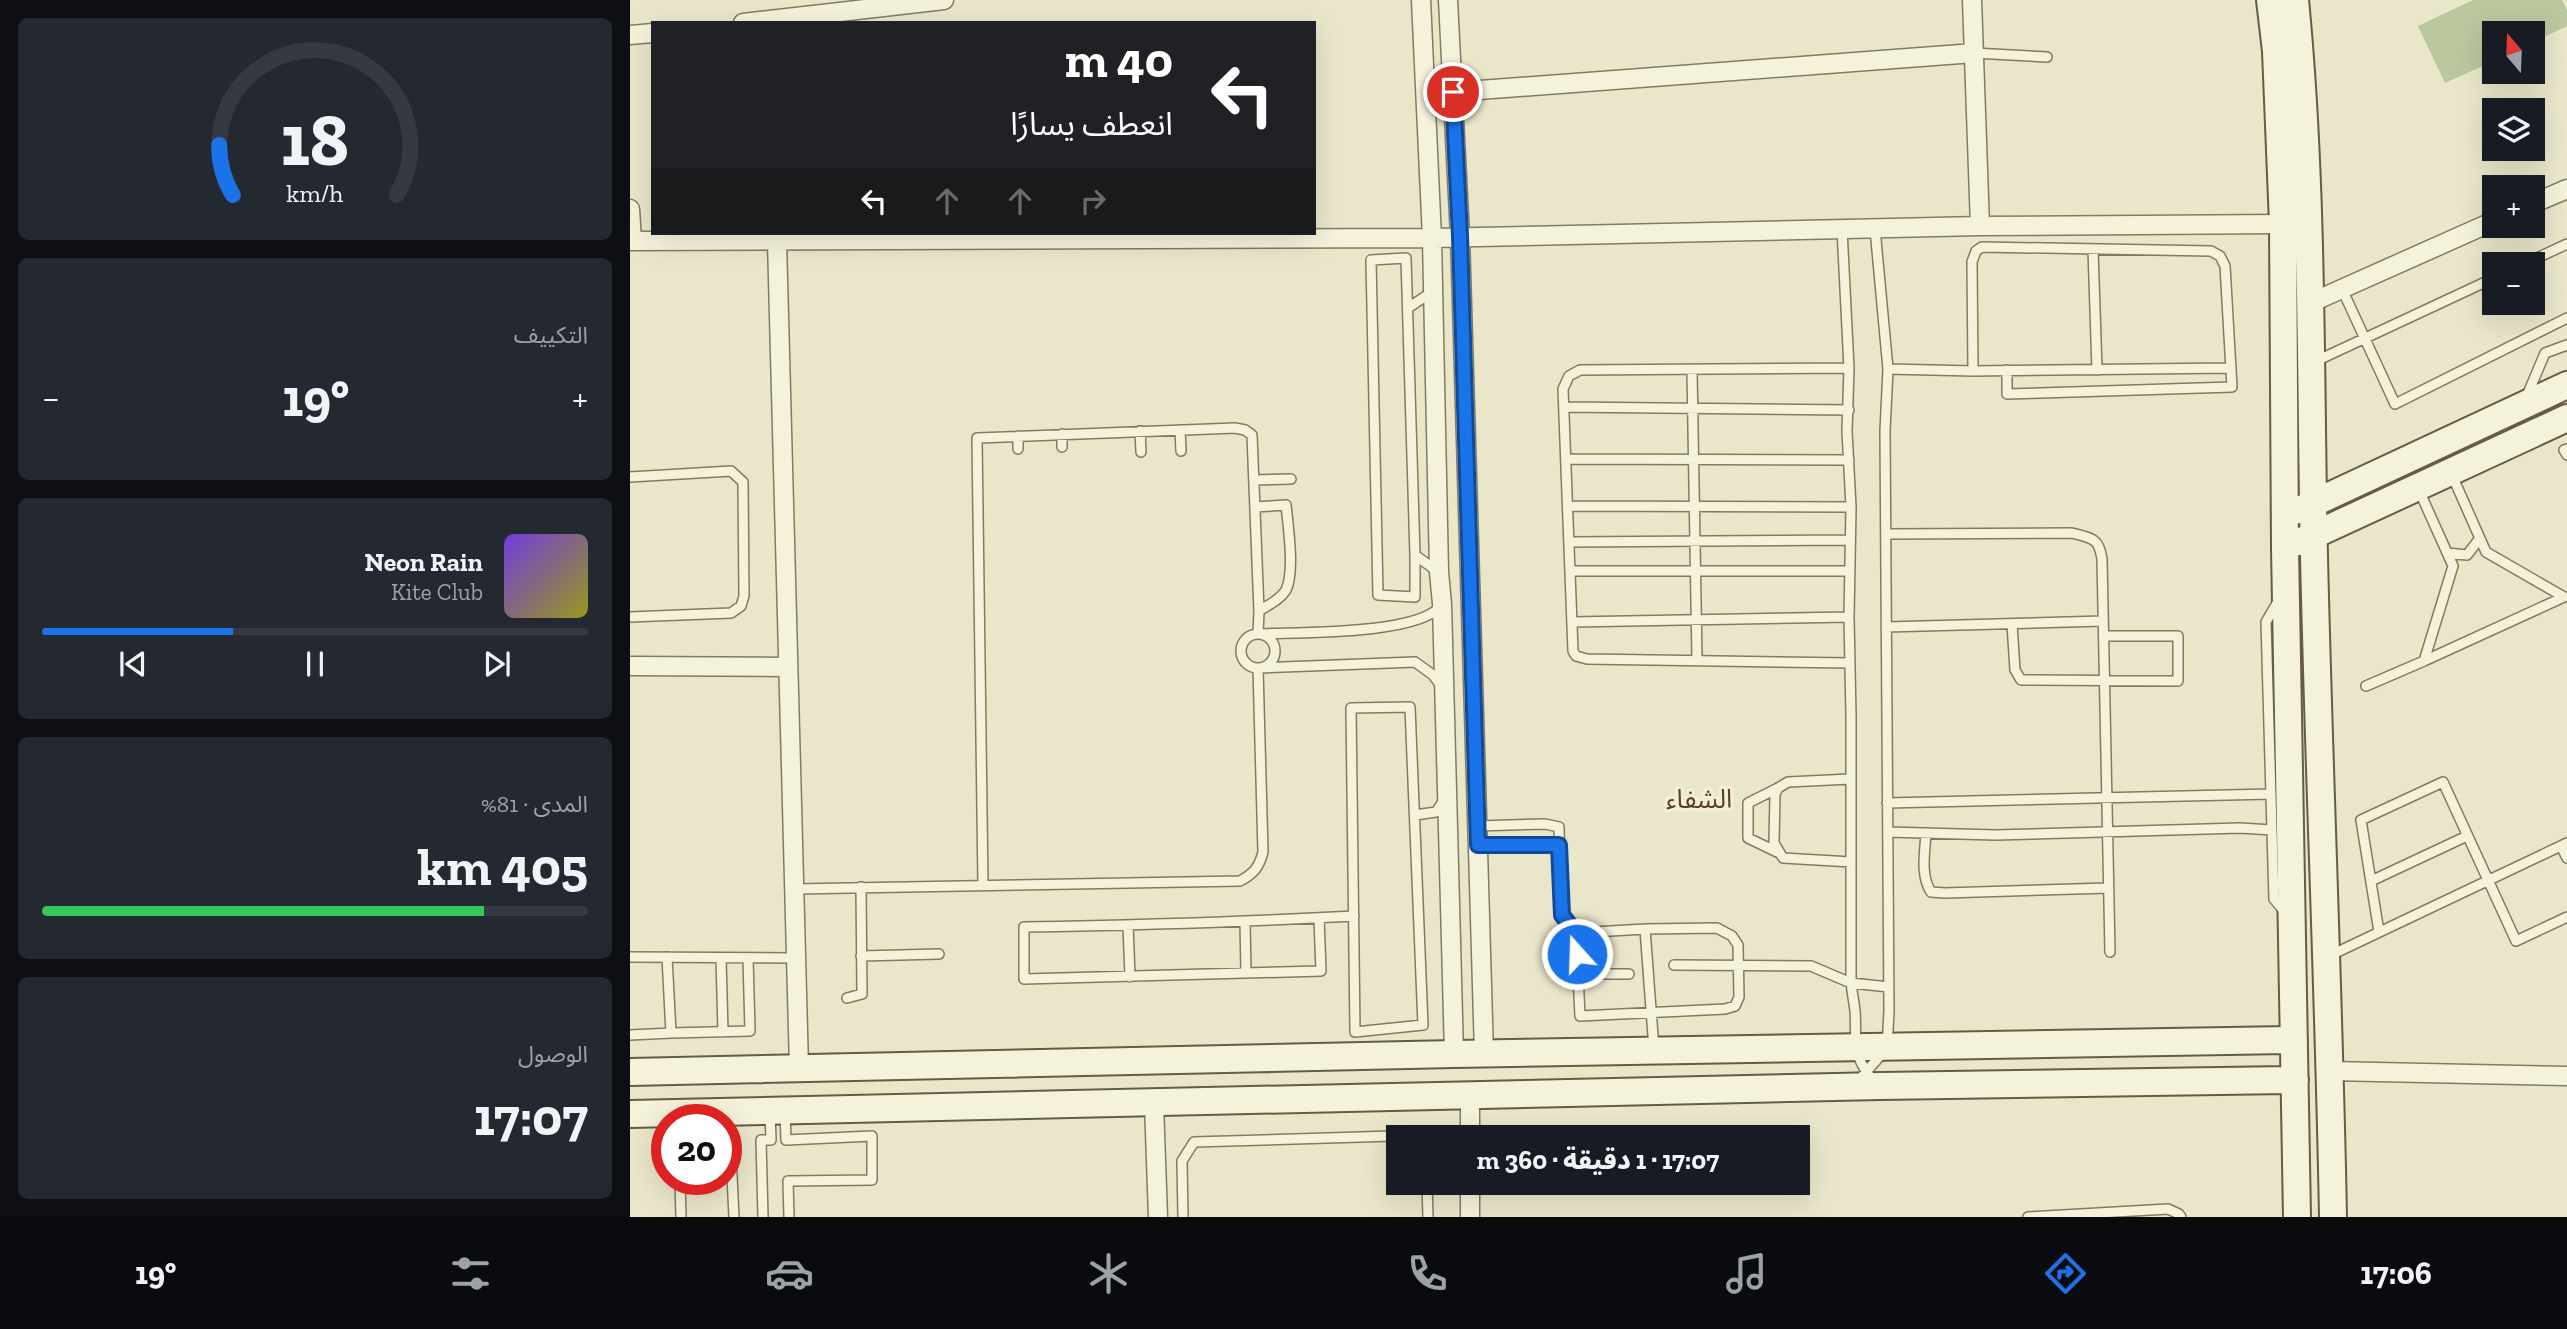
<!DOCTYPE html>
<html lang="ar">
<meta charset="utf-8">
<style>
body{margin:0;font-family:"Zilla Slab","Noto Sans Arabic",serif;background:#242831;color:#f1f3f6;direction:rtl;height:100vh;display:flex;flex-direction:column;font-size:26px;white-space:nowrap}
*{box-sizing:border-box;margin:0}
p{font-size:23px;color:#9ea1a6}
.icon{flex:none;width:38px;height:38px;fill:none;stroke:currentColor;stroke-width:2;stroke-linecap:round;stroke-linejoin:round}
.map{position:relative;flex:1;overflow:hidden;direction:ltr}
.sheet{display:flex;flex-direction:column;gap:18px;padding:18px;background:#0d0f14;width:630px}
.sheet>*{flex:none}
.banner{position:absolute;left:21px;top:21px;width:665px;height:214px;border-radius:0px;box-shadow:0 7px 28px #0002;direction:rtl;background:#202124;color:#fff;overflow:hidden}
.needle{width:46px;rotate:341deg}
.fabs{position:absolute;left:1852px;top:21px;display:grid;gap:14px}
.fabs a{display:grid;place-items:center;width:63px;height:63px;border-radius:0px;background:#171b24;box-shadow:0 7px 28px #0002;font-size:35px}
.speed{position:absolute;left:21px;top:1104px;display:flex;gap:14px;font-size:35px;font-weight:700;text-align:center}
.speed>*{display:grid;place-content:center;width:91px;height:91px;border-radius:50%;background:#171b24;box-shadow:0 7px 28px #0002;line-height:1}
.speed .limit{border:10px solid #d22;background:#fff;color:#111}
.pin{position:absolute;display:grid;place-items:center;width:60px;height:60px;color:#fff;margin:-30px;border:4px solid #fff;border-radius:50%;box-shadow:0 2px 7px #0007}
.me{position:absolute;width:77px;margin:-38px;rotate:340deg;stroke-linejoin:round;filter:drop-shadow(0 0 5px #0008)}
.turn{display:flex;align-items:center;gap:24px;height:147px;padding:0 28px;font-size:32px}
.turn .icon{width:91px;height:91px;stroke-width:2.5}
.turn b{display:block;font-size:49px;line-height:60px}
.lanes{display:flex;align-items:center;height:66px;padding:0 28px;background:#0003;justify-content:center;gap:35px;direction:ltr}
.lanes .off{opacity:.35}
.big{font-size:52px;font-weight:800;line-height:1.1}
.sheet .tile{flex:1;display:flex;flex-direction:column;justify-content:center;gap:10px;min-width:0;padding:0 24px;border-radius:10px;background:#242831}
.sheet .dial{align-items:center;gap:0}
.dial svg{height:182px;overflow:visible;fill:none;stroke:#363941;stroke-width:7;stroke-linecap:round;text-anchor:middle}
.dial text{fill:#f1f3f6;stroke:none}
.song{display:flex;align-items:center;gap:21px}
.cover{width:84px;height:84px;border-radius:10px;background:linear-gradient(135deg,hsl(260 70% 55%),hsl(60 70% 35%))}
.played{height:7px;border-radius:4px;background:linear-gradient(90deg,#1a73e8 35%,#363941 35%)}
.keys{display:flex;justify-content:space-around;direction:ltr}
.heat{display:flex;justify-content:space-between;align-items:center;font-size:38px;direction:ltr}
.charge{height:10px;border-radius:5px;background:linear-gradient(90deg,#34c759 81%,#363941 0)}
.trip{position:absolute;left:756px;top:1125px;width:424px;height:70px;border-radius:0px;background:#171b24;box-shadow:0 7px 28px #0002;font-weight:800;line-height:70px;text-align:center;direction:rtl}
.tab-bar{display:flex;height:112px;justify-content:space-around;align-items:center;background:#090b0e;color:#9ea1a6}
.tab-bar .icon{width:49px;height:49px}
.tab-bar .selected{color:#1a73e8}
.tab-bar b{font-size:32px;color:#f1f3f6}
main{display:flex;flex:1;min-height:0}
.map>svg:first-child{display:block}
.green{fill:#bbc79f}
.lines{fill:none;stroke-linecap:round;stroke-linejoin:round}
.lane-casing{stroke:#847a60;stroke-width:12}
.street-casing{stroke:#847a60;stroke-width:21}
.secondary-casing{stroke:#665b43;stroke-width:30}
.lane{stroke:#f5f2dc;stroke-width:9}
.street{stroke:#f5f2dc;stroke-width:18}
.secondary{stroke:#f5f2dc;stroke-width:26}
.route-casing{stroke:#114b97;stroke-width:18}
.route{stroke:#1a73e8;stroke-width:12}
.labels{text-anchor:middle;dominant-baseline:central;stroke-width:7;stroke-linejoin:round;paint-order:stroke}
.neighbourhood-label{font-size:26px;fill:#5e3c26;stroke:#f2efd9}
</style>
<main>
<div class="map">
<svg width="1937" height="1217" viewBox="0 0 1937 1217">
<rect width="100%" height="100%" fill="#eae6ca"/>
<path class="green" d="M 1843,0 L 1932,0 L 1937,10 L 1937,26 L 1902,43 L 1902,33 L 1864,33 L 1864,61 L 1815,83 L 1788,26 Z"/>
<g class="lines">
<defs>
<path id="lane" d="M 1344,53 L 1417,57
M 1212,229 L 1219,368 L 1217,431 L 1221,507 L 1219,617 L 1221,716 L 1221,983 C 1222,992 1224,1002 1225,1011 C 1227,1037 1221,1052 1239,1075
M 1463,249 L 1467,370
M 1894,264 L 1937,244
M 1712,289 L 1765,404 L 1937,318
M 778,308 L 802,292
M 1684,362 L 1864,278
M 1219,368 L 950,370 L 939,376 L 933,389 L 943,651 L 946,656 L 957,659 L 1220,663
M 1258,369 L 1343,371 L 1600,368
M 1062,370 L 1067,659
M 1343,371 L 1342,262 L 1346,251 L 1352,247 L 1581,251 L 1590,256 L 1595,266 L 1602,387 L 1377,394 L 1377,370
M 1896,398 L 1915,353 L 1937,345
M 934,407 L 1219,410
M 550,430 L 551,451
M 510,431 L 511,452
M 432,434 L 432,447
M 388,436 L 388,449
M 1937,449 L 1934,450 L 1937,455
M 936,459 L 1219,460
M 1821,473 L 1856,552 L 1934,597
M 0,477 L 101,471 L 113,482 L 114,596 L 111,606 L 101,613 L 0,617
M 624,480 L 661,479
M 938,506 L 1221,507
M 625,507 L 656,505 C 658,526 665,571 656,590 C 650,600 638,605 629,611
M 1257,534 L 1442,533 C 1462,538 1469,538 1472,559 L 1480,952
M 939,542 L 1220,540
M 1817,553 L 1837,555 L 1850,538
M 785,555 L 776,258 L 741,260 L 748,595 L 785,597 L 785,555 L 807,571
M 940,571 L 1220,571
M 1647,603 L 1636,622 L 1644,899 L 1654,911
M 942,622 L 1219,617
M 1382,624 L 1385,670 L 1391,680 L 1548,681 L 1548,636 L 1474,636
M 1256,627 L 1473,621
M611 651a17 17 0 1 1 34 0a17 17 0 1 1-34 0Z
M 1794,661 L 1934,597
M 1736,686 L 1794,661 L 1823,566 L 1788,488
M 780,707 L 793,1025 L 725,1032 L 721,708 Z
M 1220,779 L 1158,782 L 1148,788 L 1145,794 L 1144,843 L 1153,858 L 1221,862
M 1257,803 L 1641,794
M 785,815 L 806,812 L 814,800
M 847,826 L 915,824 L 929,827 L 931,915 L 946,933 L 1015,929 L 1087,928 L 1102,936 L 1108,945 L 1109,997 L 1105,1006 L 1095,1009 L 950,1016 L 946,933
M 1258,832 L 1365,835 L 1610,828 L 1642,830
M 1296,833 C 1295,852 1290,875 1301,892 L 1315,893 L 1478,888
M 848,845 L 929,845
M 1931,846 L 1937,858
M 1147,852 L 1118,838 L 1118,803 L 1148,788
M 1741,881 L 1837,836
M 353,885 L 347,438 L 605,428 L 615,430 L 622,435 L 629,611 L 628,634 C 667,632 784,635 810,607
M 164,889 L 610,881 C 623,874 629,868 633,852 L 628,668 L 785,662 L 803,675 L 812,687
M 689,918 L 691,971 L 394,979 L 394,927 C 504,925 614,922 724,916
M 615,922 L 616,973
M 498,925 L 500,977
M 1015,929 L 1024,1049
M 1749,932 L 1731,820 L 1813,782 L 1886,941 L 1937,917
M 231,956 L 309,954
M 1699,956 L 1937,843
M 0,957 L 166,958
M 91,958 L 93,1032
M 1044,965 L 1181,966 L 1221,983 L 1259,987
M 948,974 L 999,974
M 217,998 L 232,994 L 231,887
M 41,1033 L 120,1031 L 118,958
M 0,1035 L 41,1033 L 37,957
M 1229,1080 L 1257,1048 L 1259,1011 L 1255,431 L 1258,369 L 1245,229
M 155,1112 L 156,1140 L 242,1136 L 242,1180 L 158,1181 L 159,1217
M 99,1114 L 104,1217
M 50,1180 L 51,1217
M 797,1183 L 798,1217
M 133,1217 L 131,1140 L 141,1140 L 140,1114
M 553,1217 L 552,1161 L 564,1142 L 796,1135 L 796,1138
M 1398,1217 L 1538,1209 L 1549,1214 L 1551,1217"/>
<path id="street" d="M 791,0 L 802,238 L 809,572 L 812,604 L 824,1054
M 818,0 L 830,236 L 854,1054
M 1342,0 L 1350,226
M 113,23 L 314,0
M 0,35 L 23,33
M 823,92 L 1344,53
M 1902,204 L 1937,189
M 0,209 L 2,241
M 0,241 L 802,238 L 1350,226 L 1653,224
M 147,241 L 169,1068
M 1678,304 L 1864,221
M 0,666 L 158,667
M 1700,1071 L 1937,1076
M 840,1097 L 840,1138
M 524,1104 L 528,1217
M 840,1183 L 840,1217"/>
<path id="secondary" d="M 1640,0 L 1646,51 L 1653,224 L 1655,548 L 1667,1217
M 1665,0 C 1683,184 1680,371 1684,556 C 1689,777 1699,997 1703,1217
M 1669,510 L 1937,385
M 1669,542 L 1937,418
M 0,1072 L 824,1054 L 1664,1040
M 0,1114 L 1250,1086 L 1665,1080"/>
</defs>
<use href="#lane" class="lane-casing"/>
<use href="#street" class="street-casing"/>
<use href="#secondary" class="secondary-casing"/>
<use href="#lane" class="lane"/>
<use href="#street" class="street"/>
<use href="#secondary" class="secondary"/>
</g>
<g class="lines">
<defs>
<path id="route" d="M 823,92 L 830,236 L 848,845 L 929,845 L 932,915 L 946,933 L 947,954"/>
</defs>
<use href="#route" class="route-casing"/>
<use href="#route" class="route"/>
</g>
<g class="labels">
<g class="neighbourhood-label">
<text x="1069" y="799">الشفاء</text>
</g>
</g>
</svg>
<div class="fabs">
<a><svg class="needle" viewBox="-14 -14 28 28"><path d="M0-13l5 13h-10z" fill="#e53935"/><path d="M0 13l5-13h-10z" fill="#9ea1a6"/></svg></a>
<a><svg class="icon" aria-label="layers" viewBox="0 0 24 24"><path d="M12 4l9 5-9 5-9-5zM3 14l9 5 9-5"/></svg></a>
<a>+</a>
<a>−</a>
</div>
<div class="speed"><div class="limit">20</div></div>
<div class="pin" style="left:823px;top:92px;background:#d93025"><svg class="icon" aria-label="arrive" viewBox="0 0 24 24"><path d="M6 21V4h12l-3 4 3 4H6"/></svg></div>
<svg class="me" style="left:947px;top:954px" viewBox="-20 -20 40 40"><circle r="17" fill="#1a73e8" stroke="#fff" stroke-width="3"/><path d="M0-11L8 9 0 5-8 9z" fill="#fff"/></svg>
<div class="trip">17:07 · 1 دقيقة · 360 m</div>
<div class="banner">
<div class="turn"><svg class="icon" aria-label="left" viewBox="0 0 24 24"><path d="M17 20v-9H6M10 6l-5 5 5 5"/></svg><div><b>40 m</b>انعطف يسارًا</div></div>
<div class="lanes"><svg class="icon" aria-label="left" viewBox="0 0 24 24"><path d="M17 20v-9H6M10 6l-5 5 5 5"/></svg><svg class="icon off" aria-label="ahead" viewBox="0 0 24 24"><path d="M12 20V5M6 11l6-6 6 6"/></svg><svg class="icon off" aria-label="ahead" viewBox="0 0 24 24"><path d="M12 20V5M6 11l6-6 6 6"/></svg><svg class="icon off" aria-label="right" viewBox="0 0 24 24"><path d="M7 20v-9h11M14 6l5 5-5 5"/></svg></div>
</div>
</div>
<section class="sheet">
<div class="tile dial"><svg viewBox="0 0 100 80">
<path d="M14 69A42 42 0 1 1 86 69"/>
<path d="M14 69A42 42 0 0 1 8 47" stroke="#1a73e8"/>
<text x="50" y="56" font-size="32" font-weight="700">18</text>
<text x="50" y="72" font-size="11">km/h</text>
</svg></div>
<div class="tile"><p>التكييف</p>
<div class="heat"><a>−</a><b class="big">19°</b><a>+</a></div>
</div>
<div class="tile">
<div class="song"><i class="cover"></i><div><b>Neon Rain</b><p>Kite Club</p></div></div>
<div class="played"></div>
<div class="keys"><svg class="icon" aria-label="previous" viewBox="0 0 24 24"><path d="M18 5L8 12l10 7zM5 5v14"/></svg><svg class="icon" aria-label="pause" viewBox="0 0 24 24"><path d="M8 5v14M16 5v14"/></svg><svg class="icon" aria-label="next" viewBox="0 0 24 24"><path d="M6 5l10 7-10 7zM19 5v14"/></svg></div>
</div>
<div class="tile"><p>المدى · 81%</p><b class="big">405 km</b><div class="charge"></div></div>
<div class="tile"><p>الوصول</p><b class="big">17:07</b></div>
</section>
</main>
<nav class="tab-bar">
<b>17:06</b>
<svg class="icon selected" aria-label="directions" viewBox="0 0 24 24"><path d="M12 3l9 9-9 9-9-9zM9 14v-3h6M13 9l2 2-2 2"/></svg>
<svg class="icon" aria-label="music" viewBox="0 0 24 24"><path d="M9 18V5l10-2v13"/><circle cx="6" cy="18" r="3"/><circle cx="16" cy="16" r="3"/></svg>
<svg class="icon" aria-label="phone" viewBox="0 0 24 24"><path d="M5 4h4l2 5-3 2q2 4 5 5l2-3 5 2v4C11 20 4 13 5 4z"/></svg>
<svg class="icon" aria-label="climate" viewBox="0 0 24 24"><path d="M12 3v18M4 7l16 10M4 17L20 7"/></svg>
<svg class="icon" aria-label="car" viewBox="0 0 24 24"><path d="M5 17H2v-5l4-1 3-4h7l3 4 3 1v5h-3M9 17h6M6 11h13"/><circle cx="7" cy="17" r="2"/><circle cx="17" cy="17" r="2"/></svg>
<svg class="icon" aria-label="filters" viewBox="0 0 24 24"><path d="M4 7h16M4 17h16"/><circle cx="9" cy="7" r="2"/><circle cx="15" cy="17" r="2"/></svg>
<b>19°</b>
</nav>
